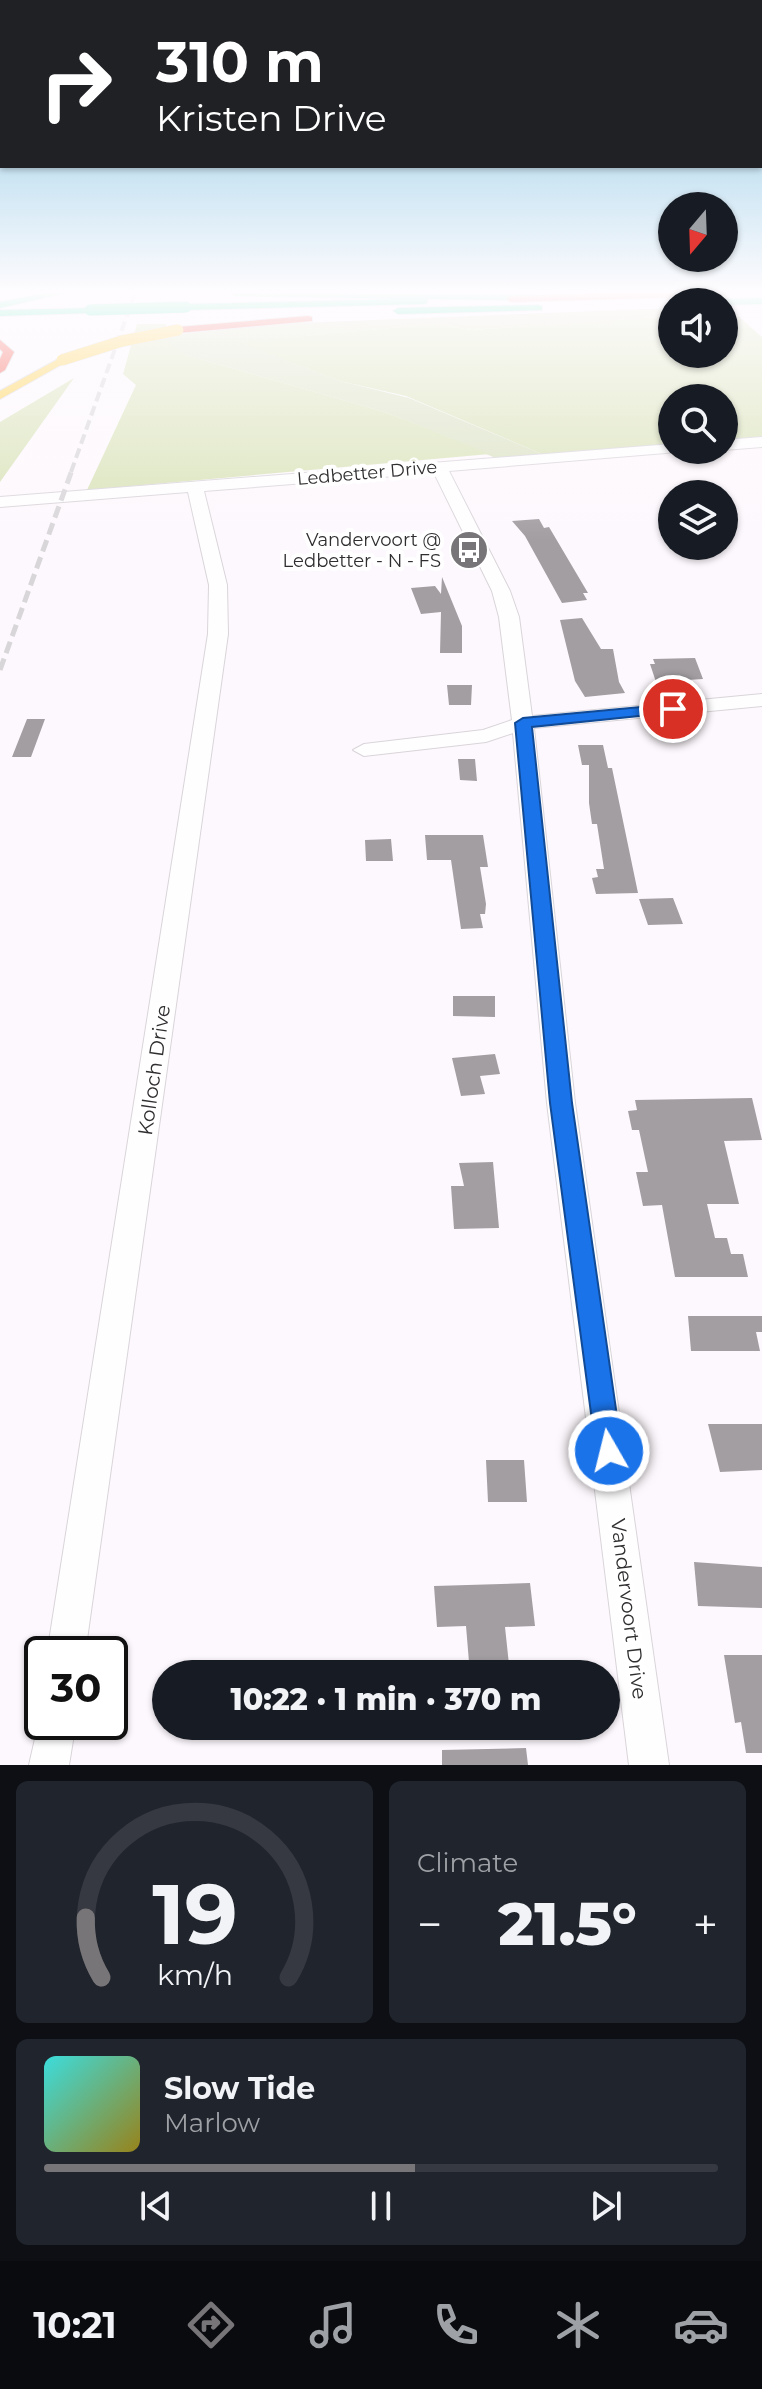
<!DOCTYPE html>
<meta charset="utf-8">
<style>
body{margin:0;font-family:Montserrat,sans-serif;background:#20242c;color:#f1f3f6;height:100vh;display:flex;flex-direction:column;font-size:30px;white-space:nowrap}
*{box-sizing:border-box;margin:0}
p{font-size:26px;color:#9ea1a6}
.icon{flex:none;width:44px;height:44px;fill:none;stroke:currentColor;stroke-width:2;stroke-linecap:round;stroke-linejoin:round}
.map{position:relative;height:1765px;overflow:hidden}
.sheet{display:flex;flex-direction:column;gap:16px;padding:16px;background:#0d0f14;flex:1}
.sheet>*{flex:none}
.guide{position:absolute;left:0px;top:0px;width:762px;height:168px;box-shadow:0 2px 6px #0004;background:#202124;color:#fff;overflow:hidden}
.needle{width:52px;rotate:199deg}
.tools{position:absolute;left:658px;top:192px;display:grid;gap:16px}
.tools a{display:grid;place-items:center;width:80px;height:80px;border-radius:50%;background:#171b24;box-shadow:0 2px 6px #0004;font-size:40px}
.speed{position:absolute;left:24px;top:1636px;display:flex;gap:16px;font-size:40px;font-weight:700;text-align:center}
.speed>*{display:grid;place-content:center;width:104px;height:104px;border-radius:50%;background:#171b24;box-shadow:0 2px 6px #0004;line-height:1}
.speed .limit{border:4px solid #111;border-radius:12px;background:#fff;color:#111}
.pin{position:absolute;display:grid;place-items:center;width:68px;height:68px;color:#fff;margin:-34px;border:4px solid #fff;border-radius:50%;box-shadow:0 2px 8px #0007}
.me{position:absolute;width:88px;margin:-44px;rotate:352deg;stroke-linejoin:round;filter:drop-shadow(0 0 6px #0008)}
.turn{display:flex;align-items:center;gap:28px;height:168px;padding:0 24px;font-size:36px}
.turn .icon{width:104px;height:104px;stroke-width:2.5}
.turn b{display:block;font-size:56px;line-height:68px}
.big{font-size:60px;font-weight:800;line-height:1.1}
.sheet .tile{flex:1;display:flex;flex-direction:column;justify-content:center;gap:12px;min-width:0;padding:0 28px;border-radius:12px;background:#20242c}
.sheet .dial{align-items:center;gap:0}
.dial svg{height:208px;overflow:visible;fill:none;stroke:#363941;stroke-width:7;stroke-linecap:round;text-anchor:middle}
.dial text{fill:#f1f3f6;stroke:none}
.song{display:flex;align-items:center;gap:24px}
.cover{width:96px;height:96px;border-radius:12px;background:linear-gradient(135deg,hsl(180 70% 55%),hsl(50 70% 35%))}
.played{height:8px;border-radius:4px;background:linear-gradient(90deg,#787578 55%,#363941 55%)}
.keys{display:flex;justify-content:space-around;direction:ltr}
.heat{display:flex;justify-content:space-between;align-items:center;font-size:44px;direction:ltr}
.sheet .tiles{flex:1;display:grid;gap:16px;grid-template-columns:1fr 1fr}
.tile:last-child{grid-column:span 2}
.trip{position:absolute;left:152px;top:1660px;width:468px;height:80px;border-radius:40px;background:#171b24;box-shadow:0 2px 6px #0004;font-weight:800;line-height:80px;text-align:center}
.menu{display:flex;height:128px;justify-content:space-around;align-items:center;background:#090b0e;color:#9ea1a6}
.menu .icon{width:56px;height:56px}
.menu .active{color:#787578}
.menu b{font-size:36px;color:#f1f3f6}
.map>svg:first-child{display:block}
.green{fill:#dae2c2}
.forest{fill:#d9e3b8}
.building{fill:#a29ea2}
.lines{fill:none;stroke-linecap:round;stroke-linejoin:round}
.street-casing{stroke:#d9d5d9;stroke-width:2}
.fast-casing{stroke:#d9d5d9;stroke-width:2}
.slow-casing{stroke:#d9d5d9;stroke-width:2}
.jam-casing{stroke:#d9d5d9;stroke-width:2}
.street{fill:#fffeff;fill-rule:evenodd}
.fast{fill:#16e098;fill-rule:evenodd}
.slow{fill:#ffcf43;fill-rule:evenodd}
.jam{fill:#f24e42;fill-rule:evenodd}
.rail-far1{stroke:#d8d6d8;stroke-width:4;stroke-dasharray:10 5;stroke-linecap:butt}
.rail{stroke:#d8d6d8;stroke-width:5;stroke-dasharray:12 6;stroke-linecap:butt}
.fast-bridge-casing{stroke:#d9d5d9;stroke-width:12;stroke-linecap:butt}
.slow-bridge-casing{stroke:#d9d5d9;stroke-width:12;stroke-linecap:butt}
.fast-bridge{stroke:#16e098;stroke-width:11}
.slow-bridge{stroke:#ffcf43;stroke-width:11}
.route{fill:#1a73e8;stroke:#114b97;stroke-width:2}
.labels{text-anchor:middle;dominant-baseline:central;stroke-width:8;stroke-linejoin:round;paint-order:stroke}
.far-street-label{font-size:18px;fill:#302e30;stroke:#fff}
.far-poi-label{font-size:18px;fill:#302e30;stroke:#fff;text-anchor:end}
.street-label{font-size:20px;fill:#302e30;stroke:#fff}
</style>
<div class="map">
<svg width="762" height="1765" viewBox="0 0 762 1765">
<rect width="100%" height="100%" fill="#fdf8fd"/>
<path class="green" d="M 672,308 L 672,316 L 472,330 L 434,324 L 240,342 L 340,381 L 409,398 L 542,454 L 498,459 L 388,413 L 186,355 L 153,337 L 275,324 Z"/>
<path class="forest" d="M 724,315 L 738,316 L 762,337 L 762,437 L 724,440 L 724,398 L 672,398 L 672,444 L 542,454 L 406,396 L 340,381 L 238,342 L 434,324 L 472,330 L 672,316 L 672,354 L 724,354 Z
M 137,324 L 166,324 L 169,343 L 186,355 L 388,413 L 490,454 L 87,490 L 136,385 L 123,374 Z
M 74,378 L 0,482 L 0,422 Z"/>
<path class="building" d="M 539,519 L 544,528 L 549,527 L 588,593 L 583,593 L 587,600 L 562,603 L 525,536 L 512,521 Z
M 442,577 L 462,626 L 462,653 L 440,653 L 441,612 L 421,614 L 411,588 L 435,586 L 441,594 Z
M 582,618 L 601,649 L 613,649 L 619,682 L 625,693 L 585,697 L 575,681 L 560,620 Z
M 695,658 L 703,679 L 656,682 L 650,664 L 655,664 L 653,659 Z
M 447,685 L 472,685 L 471,705 L 449,705 Z
M 27,719 L 45,719 L 31,757 L 12,757 Z
M 578,745 L 603,745 L 608,768 L 612,768 L 638,893 L 596,894 L 592,878 L 598,877 L 596,869 L 604,869 L 597,824 L 592,824 L 589,803 L 589,765 L 582,765 Z
M 458,759 L 475,759 L 477,781 L 460,780 Z
M 425,835 L 483,835 L 488,867 L 480,867 L 486,904 L 485,914 L 480,914 L 483,928 L 461,929 L 451,860 L 427,860 Z
M 391,839 L 393,861 L 366,861 L 365,840 Z
M 673,898 L 683,924 L 648,925 L 639,899 Z
M 453,996 L 495,996 L 495,1017 L 453,1016 Z
M 495,1054 L 500,1074 L 480,1076 L 485,1094 L 461,1096 L 452,1058 Z
M 752,1098 L 762,1140 L 724,1141 L 739,1204 L 707,1204 L 715,1238 L 727,1238 L 731,1254 L 743,1254 L 748,1277 L 675,1277 L 662,1205 L 643,1206 L 636,1172 L 648,1172 L 639,1130 L 632,1130 L 628,1111 L 637,1110 L 635,1100 Z
M 493,1162 L 499,1228 L 454,1229 L 451,1186 L 464,1186 L 459,1163 Z
M 688,1316 L 762,1316 L 762,1332 L 756,1332 L 760,1351 L 691,1351 Z
M 708,1424 L 762,1424 L 762,1470 L 720,1472 Z
M 486,1460 L 524,1460 L 527,1502 L 488,1502 Z
M 694,1562 L 762,1567 L 762,1608 L 698,1606 Z
M 530,1583 L 535,1626 L 505,1627 L 510,1674 L 470,1674 L 466,1626 L 437,1627 L 434,1586 Z
M 724,1655 L 762,1655 L 762,1753 L 746,1753 L 741,1722 L 735,1723 Z
M 526,1748 L 528,1765 L 442,1765 L 442,1750 Z"/>
<g class="lines">
<defs>
<path id="street" d="M 762,437 L 762,447 L 724,450 L 724,440 Z
M 672,444 L 672,450 L 679,450 L 678,452 L 449,471 L 510,591 L 519,617 L 532,716 L 762,694 L 762,706 L 534,728 L 575,1103 L 669,1765 L 629,1765 L 547,1103 L 513,733 L 486,742 L 364,756 L 353,750 L 364,744 L 483,730 L 512,720 L 499,617 L 492,591 L 434,473 L 204,491 L 227,585 L 228,634 L 85,1654 L 47,1654 L 208,634 L 209,585 L 188,492 L 0,507 L 0,497 Z
M 42,1708 L 42,1722 L 76,1722 L 69,1765 L 29,1765 Z"/>
<path id="fast" d="M 45,293 L 65,293 L 0,308 L 0,302 Z
M 231,293 L 551,295 L 556,298 L 551,301 L 428,299 L 427,303 L 424,304 L 186,310 L 181,307 L 186,304 L 403,299 L 236,296 Z
M 762,298 L 762,304 L 724,305 L 724,302 L 719,302 L 724,299 Z
M 538,305 L 542,306 L 542,310 L 398,314 L 393,311 L 398,308 Z
M 94,308 L 94,312 L 90,313 L 0,316 L 0,310 Z"/>
<path id="slow" d="M 62,357 L 66,358 L 66,362 L 0,399 L 0,391 Z"/>
<path id="jam" d="M 619,293 L 726,293 L 721,296 L 511,302 L 506,299 L 511,296 Z
M 308,316 L 312,317 L 312,321 L 178,333 L 173,330 L 178,327 Z
M 0,340 L 14,352 L 5,370 L 0,373 L 0,359 L 3,352 L 0,349 Z"/>
</defs>
<use href="#street" class="street-casing"/>
<use href="#fast" class="fast-casing"/>
<use href="#slow" class="slow-casing"/>
<use href="#jam" class="jam-casing"/>
<use href="#street" class="street"/>
<use href="#fast" class="fast"/>
<use href="#slow" class="slow"/>
<use href="#jam" class="jam"/>
<path class="rail-far1" d="M 71,472 L 135,293"/>
<path class="rail" d="M 0,670 L 72,470"/>
<defs>
<path id="fast-bridge" d="M 90,310 L 186,307"/>
<path id="slow-bridge" d="M 62,360 L 122,341 L 178,330"/>
</defs>
<use href="#fast-bridge" class="fast-bridge-casing"/>
<use href="#slow-bridge" class="slow-bridge-casing"/>
<use href="#fast-bridge" class="fast-bridge"/>
<use href="#slow-bridge" class="slow-bridge"/>
</g>
<linearGradient id="sky" x2="0" y2="1"><stop stop-color="#7fc2e3"/><stop offset="0.54" stop-color="#fefcfe"/><stop offset="1" stop-color="#fefcfe" stop-opacity="0"/></linearGradient>
<rect width="762" height="540" fill="url(#sky)"/>
<path class="route" d="M 673,704 L 680,709 L 678,712 L 532,727 L 572,1103 L 622,1451 L 618,1459 L 609,1463 L 600,1459 L 596,1451 L 550,1103 L 515,723 L 523,718 Z"/>
<defs>
<symbol id="bus-disc" viewBox="-11 -11 22 22"><circle r="9.5" fill="#787578" stroke="#fff"/><path d="M-5-6H5V4H4V6H2V4H-2V6H-4V4H-5ZM-3.5-4V0h7V-4ZM-3.5 1.2v1.5H-2V1.2ZM2 1.2v1.5H3.5V1.2Z" fill="#fff"/></symbol>
</defs>
<g fill-rule="evenodd">
<use href="#bus-disc" x="447" y="528" width="44" height="44"/>
</g>
<g class="labels">
<g class="far-street-label">
<text transform="translate(367 473) rotate(-5)">Ledbetter Drive</text>
</g>
<g class="far-poi-label">
<text x="441" y="540">Vandervoort @<tspan x="441" dy="21">Ledbetter - N - FS</tspan></text>
</g>
<g class="street-label">
<text transform="translate(154 1070) rotate(-82)">Kolloch Drive</text>
<text transform="translate(629 1609) rotate(83)">Vandervoort Drive</text>
</g>
</g>
</svg>
<div class="tools">
<a><svg class="needle" viewBox="-14 -14 28 28"><path d="M0-13l5 13h-10z" fill="#e53935"/><path d="M0 13l5-13h-10z" fill="#9ea1a6"/></svg></a>
<a><svg class="icon" aria-label="sound" viewBox="0 0 24 24"><path d="M4 9h4l5-4v14l-5-4H4zM17 9q2 3 0 6"/></svg></a>
<a><svg class="icon" aria-label="search" viewBox="0 0 24 24"><circle cx="10" cy="10" r="6"/><path d="M15 15l6 6"/></svg></a>
<a><svg class="icon" aria-label="layers" viewBox="0 0 24 24"><path d="M12 4l9 5-9 5-9-5zM3 14l9 5 9-5"/></svg></a>
</div>
<div class="speed"><div class="limit">30</div></div>
<div class="pin" style="left:673px;top:709px;background:#d93025"><svg class="icon" aria-label="arrive" viewBox="0 0 24 24"><path d="M6 21V4h12l-3 4 3 4H6"/></svg></div>
<svg class="me" style="left:609px;top:1451px" viewBox="-20 -20 40 40"><circle r="17" fill="#1a73e8" stroke="#fff" stroke-width="3"/><path d="M0-11L8 9 0 5-8 9z" fill="#fff"/></svg>
<div class="trip">10:22 · 1 min · 370 m</div>
<div class="guide">
<div class="turn"><svg class="icon" aria-label="right" viewBox="0 0 24 24"><path d="M7 20v-9h11M14 6l5 5-5 5"/></svg><div><b>310 m</b>Kristen Drive</div></div>
</div>
</div>
<section class="sheet">
<div class="tiles">
<div class="tile dial"><svg viewBox="0 0 100 80">
<path d="M14 69A42 42 0 1 1 86 69"/>
<path d="M14 69A42 42 0 0 1 8 46" stroke="#787578"/>
<text x="50" y="56" font-size="32" font-weight="700">19</text>
<text x="50" y="72" font-size="11">km/h</text>
</svg></div>
<div class="tile"><p>Climate</p>
<div class="heat"><a>−</a><b class="big">21.5°</b><a>+</a></div>
</div>
<div class="tile">
<div class="song"><i class="cover"></i><div><b>Slow Tide</b><p>Marlow</p></div></div>
<div class="played"></div>
<div class="keys"><svg class="icon" aria-label="previous" viewBox="0 0 24 24"><path d="M18 5L8 12l10 7zM5 5v14"/></svg><svg class="icon" aria-label="pause" viewBox="0 0 24 24"><path d="M8 5v14M16 5v14"/></svg><svg class="icon" aria-label="next" viewBox="0 0 24 24"><path d="M6 5l10 7-10 7zM19 5v14"/></svg></div>
</div>
</div>
</section>
<nav class="menu">
<b>10:21</b>
<svg class="icon active" aria-label="directions" viewBox="0 0 24 24"><path d="M12 3l9 9-9 9-9-9zM9 14v-3h6M13 9l2 2-2 2"/></svg>
<svg class="icon" aria-label="music" viewBox="0 0 24 24"><path d="M9 18V5l10-2v13"/><circle cx="6" cy="18" r="3"/><circle cx="16" cy="16" r="3"/></svg>
<svg class="icon" aria-label="phone" viewBox="0 0 24 24"><path d="M5 4h4l2 5-3 2q2 4 5 5l2-3 5 2v4C11 20 4 13 5 4z"/></svg>
<svg class="icon" aria-label="climate" viewBox="0 0 24 24"><path d="M12 3v18M4 7l16 10M4 17L20 7"/></svg>
<svg class="icon" aria-label="car" viewBox="0 0 24 24"><path d="M5 17H2v-5l4-1 3-4h7l3 4 3 1v5h-3M9 17h6M6 11h13"/><circle cx="7" cy="17" r="2"/><circle cx="17" cy="17" r="2"/></svg>
</nav>
